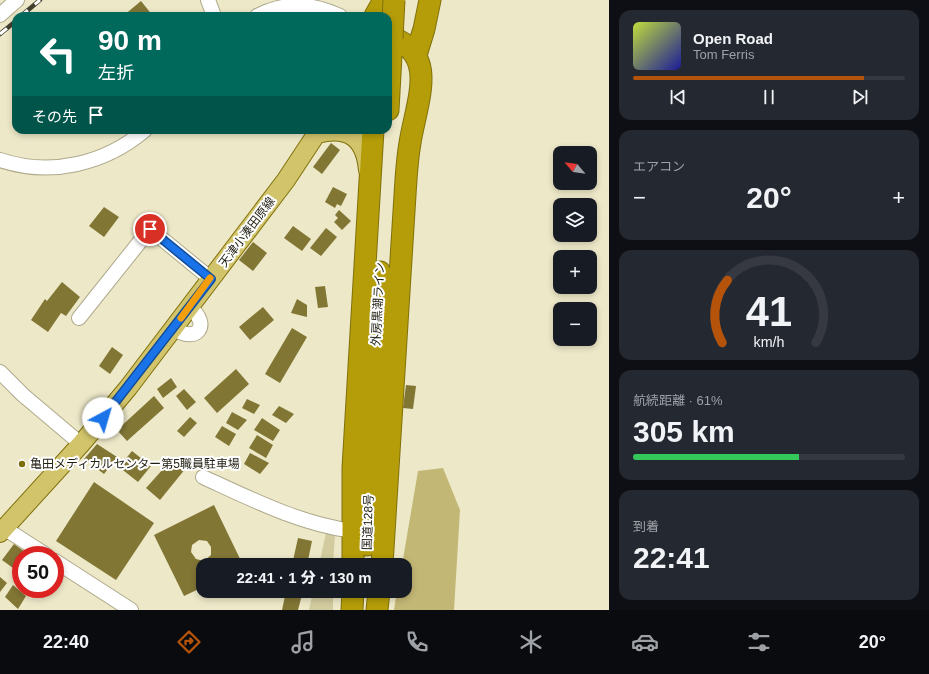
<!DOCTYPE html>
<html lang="ja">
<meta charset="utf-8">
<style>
body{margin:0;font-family:Arial,"Noto Sans JP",sans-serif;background:#242831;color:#f1f3f6;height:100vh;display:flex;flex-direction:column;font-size:15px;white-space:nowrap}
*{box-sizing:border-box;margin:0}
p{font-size:13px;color:#9ea1a6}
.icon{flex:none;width:22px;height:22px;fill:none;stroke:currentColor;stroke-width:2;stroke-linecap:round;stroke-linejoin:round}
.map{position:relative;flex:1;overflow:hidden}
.details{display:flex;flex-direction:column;gap:10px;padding:10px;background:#0d0f14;width:320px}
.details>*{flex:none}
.banner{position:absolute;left:12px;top:12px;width:380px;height:122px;border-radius:12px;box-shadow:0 2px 6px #0003;background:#00695c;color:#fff;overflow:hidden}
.needle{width:26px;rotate:299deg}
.fabs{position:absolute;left:553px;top:146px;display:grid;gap:8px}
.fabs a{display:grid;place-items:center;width:44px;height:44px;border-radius:8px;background:#171b24;box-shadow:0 2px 6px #0003;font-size:20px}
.speed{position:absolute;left:12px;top:546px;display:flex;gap:8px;font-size:20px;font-weight:700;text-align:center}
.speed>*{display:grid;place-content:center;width:52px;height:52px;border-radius:50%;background:#171b24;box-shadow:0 2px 6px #0003;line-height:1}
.speed .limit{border:6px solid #d22;background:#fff;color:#111}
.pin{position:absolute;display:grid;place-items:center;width:34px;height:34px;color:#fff;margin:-17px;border:2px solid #fff;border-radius:50%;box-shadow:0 1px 4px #0007}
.me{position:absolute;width:44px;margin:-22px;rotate:39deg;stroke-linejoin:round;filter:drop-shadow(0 0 3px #0008)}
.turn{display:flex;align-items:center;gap:14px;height:84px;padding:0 20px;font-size:18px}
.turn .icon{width:52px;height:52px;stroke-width:2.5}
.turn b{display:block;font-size:28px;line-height:34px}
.then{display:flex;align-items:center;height:38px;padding:0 20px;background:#0003;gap:8px;font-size:15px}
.big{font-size:30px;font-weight:800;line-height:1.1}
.details .card{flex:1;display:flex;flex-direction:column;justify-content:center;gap:6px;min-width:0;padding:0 14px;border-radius:12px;background:#242831}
.details .dial{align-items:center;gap:0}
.dial svg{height:104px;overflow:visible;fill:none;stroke:#363941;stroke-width:7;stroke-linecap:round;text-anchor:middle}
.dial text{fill:#f1f3f6;stroke:none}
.song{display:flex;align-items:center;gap:12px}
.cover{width:48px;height:48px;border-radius:6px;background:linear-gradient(135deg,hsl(70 70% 55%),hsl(240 70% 35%))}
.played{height:4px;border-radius:2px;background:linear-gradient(90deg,#b45309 85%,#363941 85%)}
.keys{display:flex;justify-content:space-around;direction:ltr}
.heat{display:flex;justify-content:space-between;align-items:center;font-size:22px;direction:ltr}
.charge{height:6px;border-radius:3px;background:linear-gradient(90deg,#34c759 61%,#363941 0)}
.trip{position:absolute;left:196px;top:558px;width:216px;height:40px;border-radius:12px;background:#171b24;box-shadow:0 2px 6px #0003;font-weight:800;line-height:40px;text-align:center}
.dock{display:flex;height:64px;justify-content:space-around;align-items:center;background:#090b0e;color:#9ea1a6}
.dock .icon{width:28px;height:28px}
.dock .current{color:#b45309}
.dock b{font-size:18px;color:#f1f3f6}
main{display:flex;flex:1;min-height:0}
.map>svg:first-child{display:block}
.green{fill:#d2cb9f}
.forest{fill:#c3b775}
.building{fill:#827635;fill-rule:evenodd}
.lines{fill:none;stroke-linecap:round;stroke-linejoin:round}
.minor-casing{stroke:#aea98b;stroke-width:16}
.major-casing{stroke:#81710c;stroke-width:20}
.highway-casing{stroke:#81710c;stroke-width:23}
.minor{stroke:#fff;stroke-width:14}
.major{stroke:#d2c46b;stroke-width:18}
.highway{stroke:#b49d08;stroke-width:21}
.rail-casing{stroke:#424030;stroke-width:4.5}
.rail{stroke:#fff;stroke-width:3;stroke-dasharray:9;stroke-linecap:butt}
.highway-bridge-casing{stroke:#81710c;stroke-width:23;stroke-linecap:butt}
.highway-bridge{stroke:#b49d08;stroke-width:21}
.route-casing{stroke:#114b97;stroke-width:10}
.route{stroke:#1a73e8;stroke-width:7}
.slow{stroke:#f59e0b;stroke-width:7}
.poi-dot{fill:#7e6e0b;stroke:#fff;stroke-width:1.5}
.labels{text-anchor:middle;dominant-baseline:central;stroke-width:4;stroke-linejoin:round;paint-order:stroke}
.street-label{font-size:12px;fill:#211f13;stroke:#fff}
.poi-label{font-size:12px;fill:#211f13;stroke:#fff;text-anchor:start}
</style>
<main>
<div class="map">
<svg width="609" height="610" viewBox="0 0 609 610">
<rect width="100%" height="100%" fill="#ede8c8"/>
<path class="green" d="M 326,533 L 335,535 L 333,565 L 319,565 Z
M 313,591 L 333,591 L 333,610 L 309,610 Z"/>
<path class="forest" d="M 443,468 L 460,510 L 454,610 L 394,610 L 397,591 L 405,591 L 405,565 L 402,565 L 418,471 Z"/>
<path class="building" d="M 141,1 L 153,16 L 123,16 Z
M 331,143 L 340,150 L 322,174 L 313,167 Z
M 333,187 L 347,194 L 341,206 L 337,204 L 335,208 L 325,202 Z
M 104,207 L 119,217 L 104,237 L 89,226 Z
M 339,210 L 351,221 L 342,230 L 334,222 L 338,218 L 335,215 Z
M 293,226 L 311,239 L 302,251 L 284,238 Z
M 326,228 L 337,237 L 321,256 L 310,248 Z
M 253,242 L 267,253 L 253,271 L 239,260 Z
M 62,282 L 80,297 L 66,316 L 61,313 L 48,332 L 31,320 L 45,299 L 47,301 Z
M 325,286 L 328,307 L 318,308 L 315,287 Z
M 297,299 L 307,305 L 307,317 L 291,313 Z
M 263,307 L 274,320 L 250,340 L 239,327 Z
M 292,328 L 307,337 L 280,383 L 265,374 Z
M 112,347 L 123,355 L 110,374 L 99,366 Z
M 236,369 L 249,384 L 217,413 L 204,398 Z
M 171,378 L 177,387 L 163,398 L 157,389 Z
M 406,385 L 416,386 L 413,409 L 403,408 Z
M 184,389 L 196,402 L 187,410 L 176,396 Z
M 154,396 L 164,408 L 127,441 L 117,430 Z
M 247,399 L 260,405 L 254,414 L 242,408 Z
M 279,406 L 294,414 L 286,423 L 272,415 Z
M 232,412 L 247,420 L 238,430 L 226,423 Z
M 190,417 L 197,423 L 184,437 L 177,431 Z
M 262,418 L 280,430 L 273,441 L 254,430 Z
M 222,426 L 236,434 L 229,446 L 215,437 Z
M 257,435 L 273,445 L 266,458 L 249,448 Z
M 97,444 L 117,457 L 104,474 L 84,459 Z
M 132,451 L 151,466 L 138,482 L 119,467 Z
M 250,453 L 269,463 L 260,474 L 244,464 Z
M 173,458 L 186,468 L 160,500 L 146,488 Z
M 94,482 L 154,523 L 116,580 L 56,541 Z
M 214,505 L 243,565 L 203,565 L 203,587 L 184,596 L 154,535 ZM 199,540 L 207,541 L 211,547 L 211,555 L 204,561 L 196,559 L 191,552 L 192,545 Z
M 298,538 L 312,541 L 307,565 L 292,565 Z
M 14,544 L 25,552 L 21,555 L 21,558 L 13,568 L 2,560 Z
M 0,577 L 7,583 L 0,592 Z
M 13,585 L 26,596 L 18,609 L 5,597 Z
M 286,591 L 303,591 L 298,610 L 282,610 Z"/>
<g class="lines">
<defs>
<path id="minor" d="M 208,0 L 214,16
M 0,15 L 17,0
M 257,16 C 287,1 311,3 340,16
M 0,160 C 51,177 105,164 145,130
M 79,318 L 150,229 L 211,279
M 173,328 C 197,345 212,324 189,307
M 0,372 L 23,395 L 81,444
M 203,477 C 251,499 300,524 353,531
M 4,528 L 46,555
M 55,561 L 131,610"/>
<path id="major" d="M 317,134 C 349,126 365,138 368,170
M 0,533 L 81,444 L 128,388 L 286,180 L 319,130"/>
<path id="highway" d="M 375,16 L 384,0
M 416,55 L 424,29 L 430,0
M 388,110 L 392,38
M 367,545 L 380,272
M 353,565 L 353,468 L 373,130
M 382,565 L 405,195 C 406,178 407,160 410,143 C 413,121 426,85 419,64 C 414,48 402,41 388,36
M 352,610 L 353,591
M 377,610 L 379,591"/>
</defs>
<use href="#minor" class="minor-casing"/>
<use href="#major" class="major-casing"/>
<use href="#highway" class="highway-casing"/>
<use href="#minor" class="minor"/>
<use href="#major" class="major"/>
<use href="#highway" class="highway"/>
<defs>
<path id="rail" d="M 21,16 L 40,0
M 0,34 L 16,21"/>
</defs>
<use href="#rail" class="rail-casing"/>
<use href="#rail" class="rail"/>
<defs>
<path id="highway-bridge" d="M 392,38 L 394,0"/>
</defs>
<use href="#highway-bridge" class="highway-bridge-casing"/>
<use href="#highway-bridge" class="highway-bridge"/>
</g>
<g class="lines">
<defs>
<path id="route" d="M 103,418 L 211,279 L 150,229"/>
</defs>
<use href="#route" class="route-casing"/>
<use href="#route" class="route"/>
<path class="slow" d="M 181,318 L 210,278"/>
</g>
<circle class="poi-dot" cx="22" cy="464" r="4"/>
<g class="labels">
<g class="street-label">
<text transform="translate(247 232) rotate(-53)">天津小湊田原線</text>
<text transform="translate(378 304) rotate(-87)">外房黒潮ライン</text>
<text transform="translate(368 522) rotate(-88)">国道128号</text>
</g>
<g class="poi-label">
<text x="30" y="464">亀田メディカルセンター第5職員駐車場</text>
</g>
</g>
</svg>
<div class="fabs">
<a><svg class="needle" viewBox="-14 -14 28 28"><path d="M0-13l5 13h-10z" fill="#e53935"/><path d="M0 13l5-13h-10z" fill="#9ea1a6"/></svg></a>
<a><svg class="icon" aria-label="layers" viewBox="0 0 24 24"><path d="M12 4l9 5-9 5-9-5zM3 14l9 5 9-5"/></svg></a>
<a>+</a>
<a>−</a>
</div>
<div class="speed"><div class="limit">50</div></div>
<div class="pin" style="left:150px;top:229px;background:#d93025"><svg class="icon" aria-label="arrive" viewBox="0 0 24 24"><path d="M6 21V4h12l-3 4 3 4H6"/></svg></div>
<svg class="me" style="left:103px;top:418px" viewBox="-20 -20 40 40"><circle r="19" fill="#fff"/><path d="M0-13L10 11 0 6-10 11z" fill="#1a73e8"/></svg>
<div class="trip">22:41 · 1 分 · 130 m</div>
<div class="banner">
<div class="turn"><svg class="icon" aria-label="left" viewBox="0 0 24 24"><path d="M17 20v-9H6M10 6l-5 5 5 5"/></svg><div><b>90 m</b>左折</div></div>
<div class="then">その先<svg class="icon" aria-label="arrive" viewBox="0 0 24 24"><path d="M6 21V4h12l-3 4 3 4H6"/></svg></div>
</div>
</div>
<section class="details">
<div class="card">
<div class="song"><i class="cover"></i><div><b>Open Road</b><p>Tom Ferris</p></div></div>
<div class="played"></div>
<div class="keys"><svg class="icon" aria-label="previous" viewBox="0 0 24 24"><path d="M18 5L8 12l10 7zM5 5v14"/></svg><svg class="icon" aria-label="pause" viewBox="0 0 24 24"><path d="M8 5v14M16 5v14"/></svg><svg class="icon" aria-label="next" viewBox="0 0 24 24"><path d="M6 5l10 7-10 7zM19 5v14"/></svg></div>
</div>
<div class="card"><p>エアコン</p>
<div class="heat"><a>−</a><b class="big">20°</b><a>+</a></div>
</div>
<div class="card dial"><svg viewBox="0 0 100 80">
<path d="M14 69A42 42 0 1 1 86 69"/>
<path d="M14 69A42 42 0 0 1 18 21" stroke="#b45309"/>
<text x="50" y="56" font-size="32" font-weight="700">41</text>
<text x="50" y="72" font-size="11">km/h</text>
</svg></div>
<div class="card"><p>航続距離 · 61%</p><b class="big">305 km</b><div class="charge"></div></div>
<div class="card"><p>到着</p><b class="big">22:41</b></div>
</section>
</main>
<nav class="dock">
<b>22:40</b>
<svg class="icon current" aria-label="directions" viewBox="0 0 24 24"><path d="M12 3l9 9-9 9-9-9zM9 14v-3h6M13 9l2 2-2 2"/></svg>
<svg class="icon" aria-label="music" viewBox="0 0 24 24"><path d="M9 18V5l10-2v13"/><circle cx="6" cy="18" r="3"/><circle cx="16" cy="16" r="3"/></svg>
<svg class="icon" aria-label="phone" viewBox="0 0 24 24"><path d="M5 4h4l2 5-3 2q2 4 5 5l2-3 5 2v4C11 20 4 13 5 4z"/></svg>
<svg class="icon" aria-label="climate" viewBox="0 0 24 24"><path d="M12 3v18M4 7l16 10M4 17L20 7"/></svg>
<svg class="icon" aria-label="car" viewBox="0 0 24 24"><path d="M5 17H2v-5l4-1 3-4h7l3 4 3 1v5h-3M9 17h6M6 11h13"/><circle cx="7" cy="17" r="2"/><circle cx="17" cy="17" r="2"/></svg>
<svg class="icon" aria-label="filters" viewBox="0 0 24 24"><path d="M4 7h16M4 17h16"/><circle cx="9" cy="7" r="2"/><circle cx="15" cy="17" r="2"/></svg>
<b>20°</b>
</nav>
